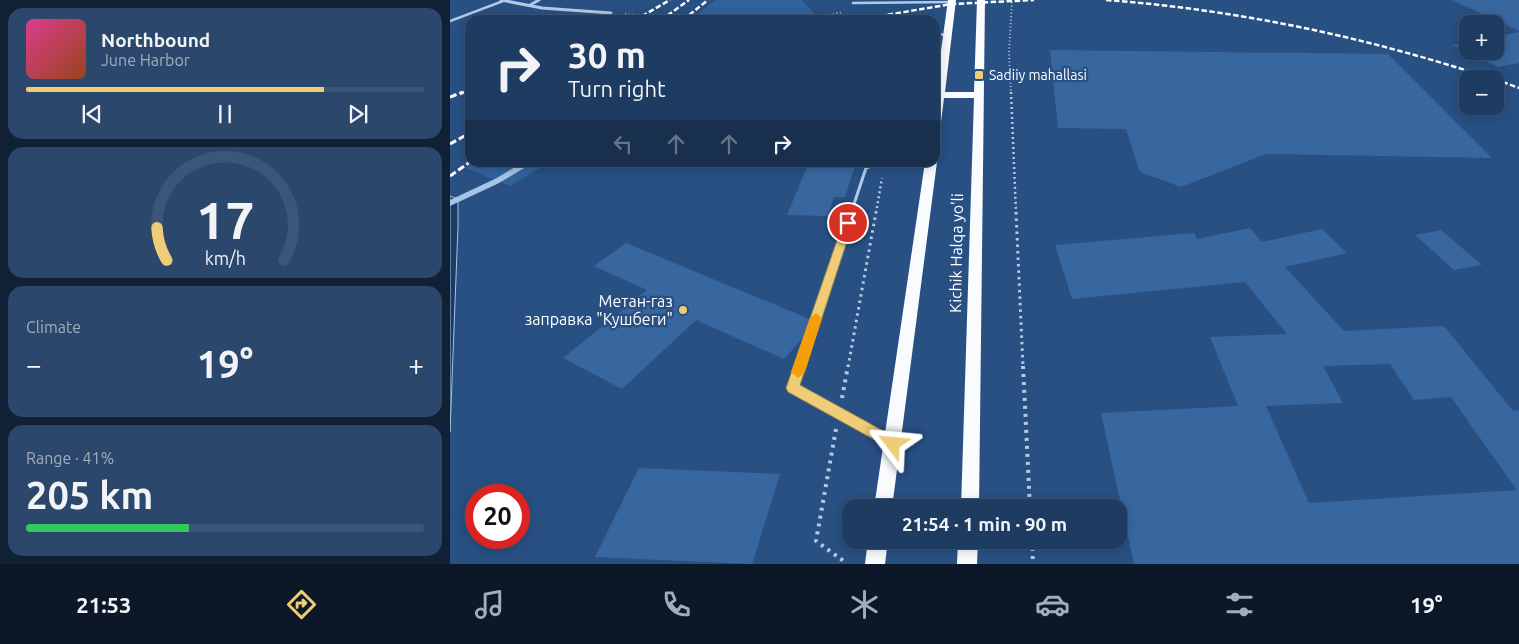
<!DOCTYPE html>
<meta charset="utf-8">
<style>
body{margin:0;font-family:Ubuntu,sans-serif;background:#2b476b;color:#f1f3f6;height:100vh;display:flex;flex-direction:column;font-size:19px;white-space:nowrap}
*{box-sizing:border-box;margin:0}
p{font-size:16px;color:#a1adbe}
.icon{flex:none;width:28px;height:28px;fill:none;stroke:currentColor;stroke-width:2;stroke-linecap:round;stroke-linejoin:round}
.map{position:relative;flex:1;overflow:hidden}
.details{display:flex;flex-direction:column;gap:8px;padding:8px;background:#102136;width:450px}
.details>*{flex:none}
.hud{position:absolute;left:15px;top:15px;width:475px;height:152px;border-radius:15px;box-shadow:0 2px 12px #0003,0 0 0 1px #3c5677;background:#1e3c62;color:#f1f3f6;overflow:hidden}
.buttons{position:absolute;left:1009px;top:15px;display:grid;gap:10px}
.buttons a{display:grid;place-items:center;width:45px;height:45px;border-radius:10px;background:#1e3c62;box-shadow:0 2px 12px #0003,0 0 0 1px #3c5677;font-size:25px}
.speed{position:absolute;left:15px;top:484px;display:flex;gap:10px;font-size:25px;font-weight:700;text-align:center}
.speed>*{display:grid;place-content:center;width:65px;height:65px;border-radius:50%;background:#1e3c62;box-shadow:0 2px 12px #0003,0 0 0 1px #3c5677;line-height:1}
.speed .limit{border:8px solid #d22;background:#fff;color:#111}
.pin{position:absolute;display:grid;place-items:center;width:42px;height:42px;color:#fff;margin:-21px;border:2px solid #fff;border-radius:50%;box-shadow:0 1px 5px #0007}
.me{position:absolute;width:55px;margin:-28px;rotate:299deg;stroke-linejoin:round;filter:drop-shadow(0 0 4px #0008)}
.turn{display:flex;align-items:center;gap:18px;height:105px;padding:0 20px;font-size:22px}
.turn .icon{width:65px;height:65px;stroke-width:2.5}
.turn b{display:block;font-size:35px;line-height:42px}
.lanes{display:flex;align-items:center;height:48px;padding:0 20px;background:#0003;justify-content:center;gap:25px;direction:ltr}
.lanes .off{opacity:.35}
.big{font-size:38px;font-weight:700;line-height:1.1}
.details .card{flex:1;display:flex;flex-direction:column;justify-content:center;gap:8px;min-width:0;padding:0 18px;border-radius:15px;background:#2b476b}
.details .dial{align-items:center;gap:0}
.dial svg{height:130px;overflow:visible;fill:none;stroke:#3c5677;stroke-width:7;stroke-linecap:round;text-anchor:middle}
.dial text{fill:#f1f3f6;stroke:none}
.song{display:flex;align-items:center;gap:15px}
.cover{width:60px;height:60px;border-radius:8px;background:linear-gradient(135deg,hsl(330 70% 55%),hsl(20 70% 35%))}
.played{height:5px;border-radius:2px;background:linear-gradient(90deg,#efcc77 75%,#3c5677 75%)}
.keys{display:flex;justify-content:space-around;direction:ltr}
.heat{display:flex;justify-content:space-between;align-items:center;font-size:28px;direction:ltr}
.charge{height:8px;border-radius:4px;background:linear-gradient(90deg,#34c759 41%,#3c5677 0)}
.trip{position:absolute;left:392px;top:499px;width:285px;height:50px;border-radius:15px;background:#1e3c62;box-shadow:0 2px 12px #0003,0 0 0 1px #3c5677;font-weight:700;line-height:50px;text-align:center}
.menu{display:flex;height:80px;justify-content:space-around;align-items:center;background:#0c1827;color:#a1adbe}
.menu .icon{width:35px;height:35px}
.menu .active{color:#efcc77}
.menu b{font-size:22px;color:#f1f3f6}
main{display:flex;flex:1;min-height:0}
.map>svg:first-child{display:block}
.green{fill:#32629b}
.water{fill:#1c3b64;stroke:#a6c4e7}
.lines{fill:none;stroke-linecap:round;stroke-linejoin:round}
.stream{stroke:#a6c4e7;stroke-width:5.5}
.building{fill:#3867a0;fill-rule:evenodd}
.path-far3{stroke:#b1cae7;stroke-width:2;stroke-dasharray:1 2.5;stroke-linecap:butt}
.path-far2{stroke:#b1cae7;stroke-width:2.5;stroke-dasharray:2 3;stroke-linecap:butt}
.path-far1{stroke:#b1cae7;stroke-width:3;stroke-dasharray:2.5 4;stroke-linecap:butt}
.path{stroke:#b1cae7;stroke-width:4;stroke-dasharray:3 5;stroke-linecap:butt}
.service-far3{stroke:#b1cae7;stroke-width:2.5}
.service-far2{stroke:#b1cae7;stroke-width:3}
.service-far1{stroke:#b1cae7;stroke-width:4}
.service{stroke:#b1cae7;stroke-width:5}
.minor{stroke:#b1cae7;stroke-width:3}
.trunk{fill:#f9fbfe;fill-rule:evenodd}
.rail-far1{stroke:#fff;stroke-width:2.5;stroke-dasharray:5.5 2.5;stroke-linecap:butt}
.rail{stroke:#fff;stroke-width:3;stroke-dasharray:7 3;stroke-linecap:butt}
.route{fill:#efcc77;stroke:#9b854d}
.slow{fill:#f59e0b}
.poi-dot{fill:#efcc77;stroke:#285083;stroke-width:2}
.labels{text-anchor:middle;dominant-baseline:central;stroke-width:5;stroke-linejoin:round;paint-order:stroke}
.far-poi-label{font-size:14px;fill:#fff;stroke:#285083;text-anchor:start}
.street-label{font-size:16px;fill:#fff;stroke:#285083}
.poi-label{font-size:16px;fill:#fff;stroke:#285083;text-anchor:end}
</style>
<main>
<section class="details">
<div class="card">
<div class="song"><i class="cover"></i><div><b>Northbound</b><p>June Harbor</p></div></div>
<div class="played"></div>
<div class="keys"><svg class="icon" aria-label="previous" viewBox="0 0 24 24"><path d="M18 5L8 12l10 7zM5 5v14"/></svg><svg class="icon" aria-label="pause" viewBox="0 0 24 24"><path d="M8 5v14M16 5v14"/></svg><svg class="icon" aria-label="next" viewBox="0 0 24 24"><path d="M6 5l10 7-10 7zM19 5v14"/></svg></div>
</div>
<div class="card dial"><svg viewBox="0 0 100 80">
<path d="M14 69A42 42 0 1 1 86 69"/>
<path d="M14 69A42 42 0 0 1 8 49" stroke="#efcc77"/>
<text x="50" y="56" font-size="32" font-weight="700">17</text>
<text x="50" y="72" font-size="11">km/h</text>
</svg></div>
<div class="card"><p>Climate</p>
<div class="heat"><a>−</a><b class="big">19°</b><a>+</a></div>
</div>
<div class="card"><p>Range · 41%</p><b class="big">205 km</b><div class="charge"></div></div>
</section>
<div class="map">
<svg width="1069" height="564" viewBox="0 0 1069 564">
<rect width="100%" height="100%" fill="#285083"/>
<path class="green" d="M 265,0 L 352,0 L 370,20 L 241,20 Z
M 25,163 L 25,162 L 98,163 L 60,186 L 15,168 Z"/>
<path class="water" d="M 0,196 L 8,199 L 8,226 L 0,432 Z"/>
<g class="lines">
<path class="stream" d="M 0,203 L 47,181 L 79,162"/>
</g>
<path class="building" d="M 1002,0 L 1069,0 L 1069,31 Z
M 1069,32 L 1069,63 L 1048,67 L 1002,45 L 1018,42 L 1018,51 L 1045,51 L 1045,37 Z
M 600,50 L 938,54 L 1042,158 L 816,154 L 731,187 L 690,172 L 676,129 L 608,128 Z
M 359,162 L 406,162 L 395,197 L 384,197 L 378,216 L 337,215 Z
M 800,228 L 812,242 L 872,229 L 897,253 L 835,267 L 894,331 L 994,326 L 1063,411 L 1069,410 L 1069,564 L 684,564 L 651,413 L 788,406 L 760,337 L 837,334 L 795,282 L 622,299 L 605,245 L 744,233 L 747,239 ZM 940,364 L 964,400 L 1001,397 L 1067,490 L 859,503 L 816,406 L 893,403 L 873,366 Z
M 991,230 L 1032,265 L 1004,270 L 965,235 Z
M 176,243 L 362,320 L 357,333 L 334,359 L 246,320 L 172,389 L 113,358 L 197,290 L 144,266 Z
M 189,468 L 330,474 L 302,564 L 145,557 Z"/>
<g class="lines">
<path class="path-far3" d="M 175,14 L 273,20
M 352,20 L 393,12
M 561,94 L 559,53 L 562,0"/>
<path class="path-far2" d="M 561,92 L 566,213
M 426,213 L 432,178"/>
<path class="path-far1" d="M 566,212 L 573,367
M 398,367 L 426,212"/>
<path class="path" d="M 573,366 L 580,508
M 392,398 L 398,366
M 386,429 L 366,541 L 395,562 L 394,564
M 582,540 L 583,564"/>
<path class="service-far3" d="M 403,3 L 502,2
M 0,21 L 53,1
M 485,34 L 498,35"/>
<path class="service-far2" d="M 401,213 L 416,168 L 431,162"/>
<path class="service-far1" d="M 350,367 L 401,212"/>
<path class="service" d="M 350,366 L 343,388 L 437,440"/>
<path class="minor" d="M 51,0 L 92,8 L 161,13
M 80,5 L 89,0"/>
<path class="trunk" d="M 498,0 L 506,0 L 495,92 L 524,92 L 527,0 L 535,0 L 529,508 L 511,508 L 524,98 L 494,98 L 490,130 L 485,133 L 485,94 Z
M 485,160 L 487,162 L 442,508 L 424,508 L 475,162 L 485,162 Z
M 418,540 L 438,540 L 435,564 L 415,564 Z
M 508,540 L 528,540 L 527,564 L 507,564 Z"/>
<path class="rail-far1" d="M 656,0 C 789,10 916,37 1043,79
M 185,20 L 220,0
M 211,20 L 239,0
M 233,20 L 258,0
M 406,20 L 502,4 L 584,0
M 1045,79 L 1069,88
M 10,94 L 20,90"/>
<path class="rail" d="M 0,97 L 13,92
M 0,144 L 20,133
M 0,176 L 20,162"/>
</g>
<path class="route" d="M 398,219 L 403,223 L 350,385 L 448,439 L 450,444 L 448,448 L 443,450 L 338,392 L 336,388 L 393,223 Z"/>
<path class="slow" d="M 366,313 L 372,318 L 355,372 L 348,378 L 341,372 L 360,318 Z"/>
<g class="poi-dot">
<rect x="524" y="70" width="10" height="10" rx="2.5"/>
<circle cx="233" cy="310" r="5"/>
</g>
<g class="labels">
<g class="far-poi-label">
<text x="539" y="75">Sadiiy mahallasi</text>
</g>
<g class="street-label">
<text transform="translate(506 253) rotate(-89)">Kichik Halqa yo'li</text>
</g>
<g class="poi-label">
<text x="223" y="301">Метан-газ<tspan x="223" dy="18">заправка "Кушбеги"</tspan></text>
</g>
</g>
</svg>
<div class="buttons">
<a>+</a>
<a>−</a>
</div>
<div class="speed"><div class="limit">20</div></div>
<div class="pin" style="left:398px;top:223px;background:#d93025"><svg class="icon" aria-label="arrive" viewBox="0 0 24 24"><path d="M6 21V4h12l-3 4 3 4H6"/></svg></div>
<svg class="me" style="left:443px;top:444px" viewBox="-20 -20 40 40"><path d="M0-17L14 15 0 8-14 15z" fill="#efcc77" stroke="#fff" stroke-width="4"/></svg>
<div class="trip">21:54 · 1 min · 90 m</div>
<div class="hud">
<div class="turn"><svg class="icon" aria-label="right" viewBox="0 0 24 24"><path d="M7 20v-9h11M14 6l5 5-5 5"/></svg><div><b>30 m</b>Turn right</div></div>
<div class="lanes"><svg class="icon off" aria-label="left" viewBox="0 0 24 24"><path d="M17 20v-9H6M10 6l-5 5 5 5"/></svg><svg class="icon off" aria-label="ahead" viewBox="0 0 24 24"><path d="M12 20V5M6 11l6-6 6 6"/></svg><svg class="icon off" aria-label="ahead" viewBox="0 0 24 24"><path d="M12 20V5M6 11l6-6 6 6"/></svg><svg class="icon" aria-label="right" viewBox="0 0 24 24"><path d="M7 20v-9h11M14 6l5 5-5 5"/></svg></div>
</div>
</div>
</main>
<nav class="menu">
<b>21:53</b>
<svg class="icon active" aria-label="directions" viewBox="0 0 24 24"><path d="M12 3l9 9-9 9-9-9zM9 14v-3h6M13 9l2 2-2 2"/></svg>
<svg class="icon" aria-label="music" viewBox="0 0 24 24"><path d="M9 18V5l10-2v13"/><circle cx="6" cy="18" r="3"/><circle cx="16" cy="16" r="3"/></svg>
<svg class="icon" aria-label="phone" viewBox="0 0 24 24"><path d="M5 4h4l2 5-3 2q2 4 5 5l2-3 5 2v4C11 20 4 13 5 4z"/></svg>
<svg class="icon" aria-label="climate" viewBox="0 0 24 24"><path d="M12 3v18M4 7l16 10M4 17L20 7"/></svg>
<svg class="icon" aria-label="car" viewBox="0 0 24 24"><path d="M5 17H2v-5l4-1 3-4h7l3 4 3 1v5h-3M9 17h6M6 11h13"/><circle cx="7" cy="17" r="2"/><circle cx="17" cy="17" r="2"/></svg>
<svg class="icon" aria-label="filters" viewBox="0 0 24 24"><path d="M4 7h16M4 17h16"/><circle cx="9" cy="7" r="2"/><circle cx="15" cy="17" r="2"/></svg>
<b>19°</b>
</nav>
